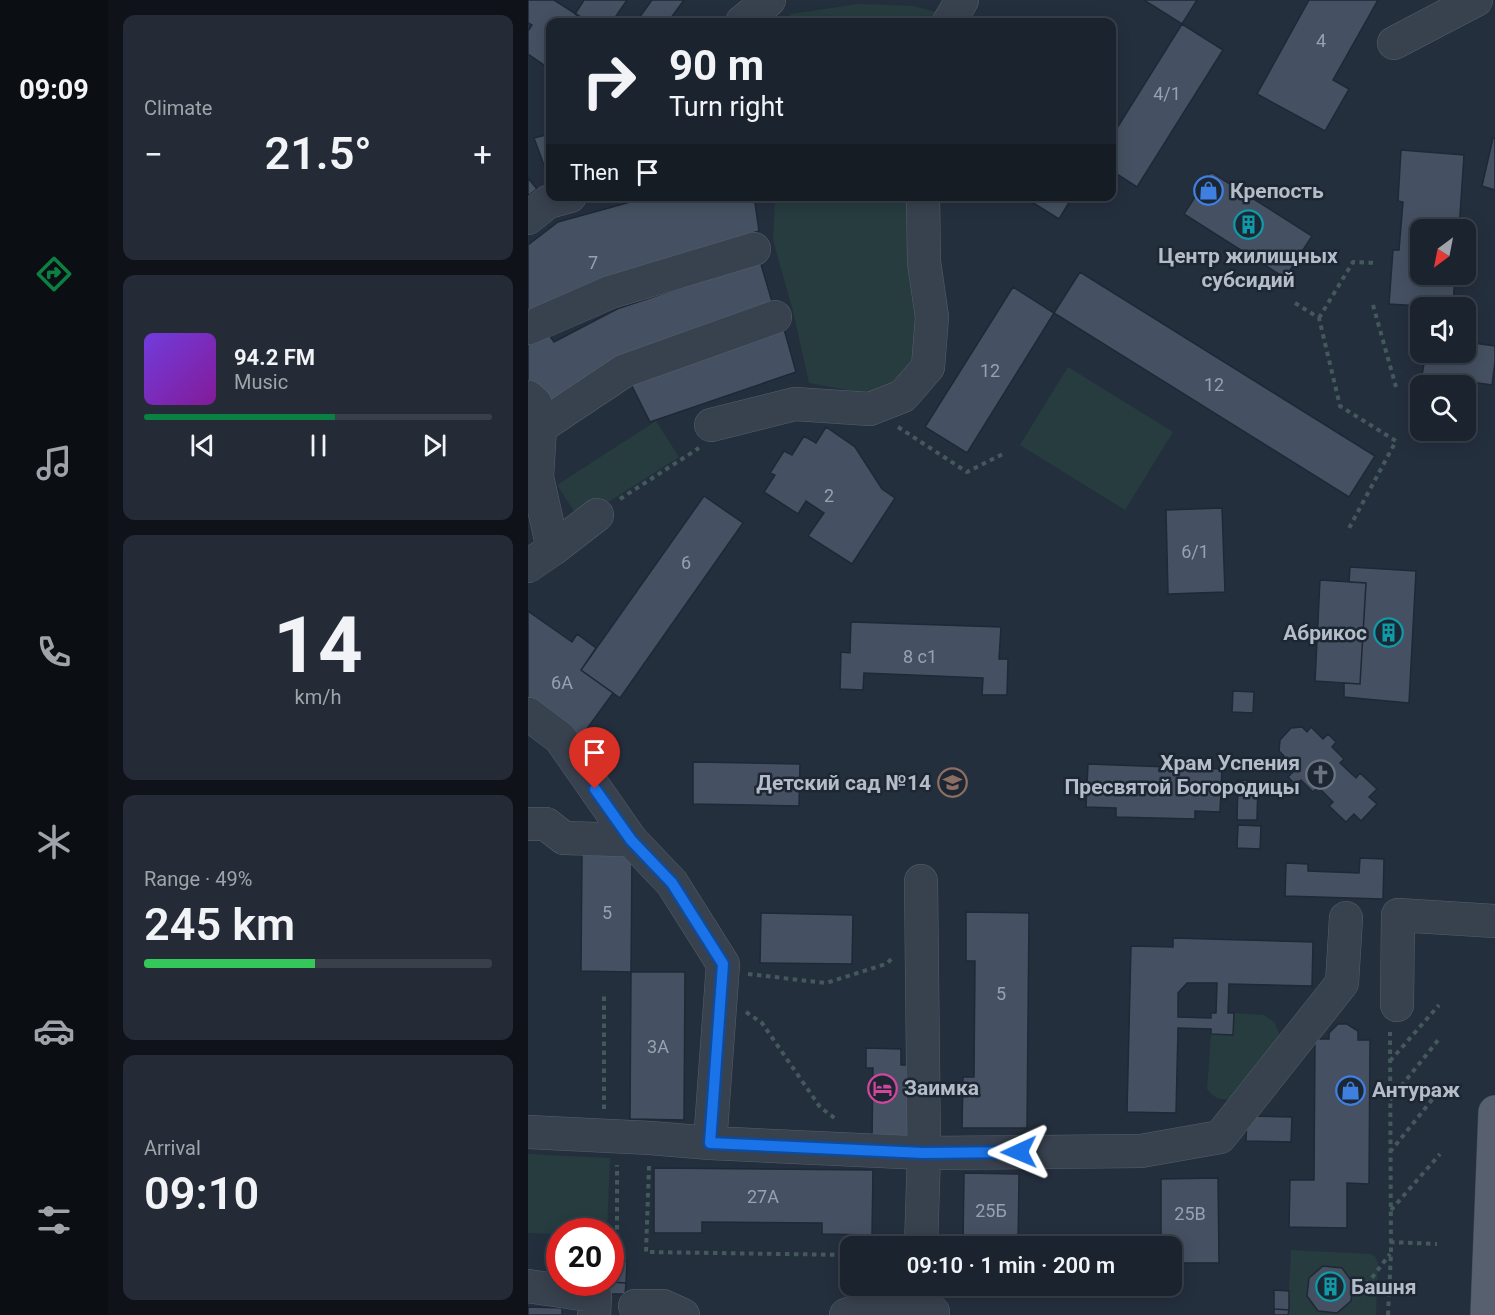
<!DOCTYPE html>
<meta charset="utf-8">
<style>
body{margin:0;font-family:Roboto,sans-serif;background:#242b36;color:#f1f3f6;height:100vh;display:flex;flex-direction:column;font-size:22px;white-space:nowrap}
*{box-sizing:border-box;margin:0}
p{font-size:20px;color:#a0a4aa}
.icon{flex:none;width:33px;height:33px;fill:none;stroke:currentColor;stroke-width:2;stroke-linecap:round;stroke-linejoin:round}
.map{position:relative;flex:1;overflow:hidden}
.sheet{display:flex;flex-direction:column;gap:15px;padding:15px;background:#0f1319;width:420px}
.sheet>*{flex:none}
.hud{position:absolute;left:18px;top:18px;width:570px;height:183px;border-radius:12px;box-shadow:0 3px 15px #0003,0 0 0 2px #39404a;background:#1b232e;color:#f1f3f6;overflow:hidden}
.needle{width:39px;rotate:212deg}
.buttons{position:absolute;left:882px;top:219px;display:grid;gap:12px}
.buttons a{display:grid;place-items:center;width:66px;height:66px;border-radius:12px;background:#1b232e;box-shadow:0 3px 15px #0003,0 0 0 2px #39404a;font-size:30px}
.speed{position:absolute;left:18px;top:1218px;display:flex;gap:12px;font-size:30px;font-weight:700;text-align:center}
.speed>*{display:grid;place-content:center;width:78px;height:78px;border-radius:50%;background:#1b232e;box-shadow:0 3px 15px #0003,0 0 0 2px #39404a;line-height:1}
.speed .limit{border:9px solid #d22;background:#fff;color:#111}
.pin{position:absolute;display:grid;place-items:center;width:51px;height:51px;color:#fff;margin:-62px -26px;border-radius:50% 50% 50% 0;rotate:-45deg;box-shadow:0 0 6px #0007}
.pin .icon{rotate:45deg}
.me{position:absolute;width:66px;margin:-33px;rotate:269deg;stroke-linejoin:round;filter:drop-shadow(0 0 4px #0008)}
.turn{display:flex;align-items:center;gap:21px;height:126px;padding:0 24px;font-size:27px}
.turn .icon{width:78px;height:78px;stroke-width:2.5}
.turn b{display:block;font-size:42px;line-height:51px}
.then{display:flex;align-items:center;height:57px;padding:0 24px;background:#0003;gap:12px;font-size:22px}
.big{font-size:45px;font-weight:600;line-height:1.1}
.sheet .tile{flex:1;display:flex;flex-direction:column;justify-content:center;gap:9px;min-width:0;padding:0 21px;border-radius:12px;background:#242b36}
.sheet .dial{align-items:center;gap:0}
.dial b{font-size:78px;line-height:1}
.song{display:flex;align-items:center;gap:18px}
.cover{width:72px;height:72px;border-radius:9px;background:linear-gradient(135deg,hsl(260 70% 55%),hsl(290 70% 35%))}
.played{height:6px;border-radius:3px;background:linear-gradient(90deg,#0b8043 55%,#39404a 55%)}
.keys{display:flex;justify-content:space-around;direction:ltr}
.heat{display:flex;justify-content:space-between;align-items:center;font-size:33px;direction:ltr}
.charge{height:9px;border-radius:4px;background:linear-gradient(90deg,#34c759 49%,#39404a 0)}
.trip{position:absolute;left:312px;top:1236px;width:342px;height:60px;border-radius:12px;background:#1b232e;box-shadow:0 3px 15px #0003,0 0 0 2px #39404a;font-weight:600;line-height:60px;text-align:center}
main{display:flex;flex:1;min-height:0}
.menu{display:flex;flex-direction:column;width:108px;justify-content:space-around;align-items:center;background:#0b0e12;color:#a0a4aa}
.menu .icon{width:42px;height:42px}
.menu .on{color:#0b8043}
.menu b{font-size:27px;color:#f1f3f6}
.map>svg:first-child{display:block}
.green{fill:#263c3f}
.building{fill:#455162;stroke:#1f2835;stroke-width:1.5;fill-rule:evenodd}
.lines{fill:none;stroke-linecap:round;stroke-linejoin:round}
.minor-casing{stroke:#565f6c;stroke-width:34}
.major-casing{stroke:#414a57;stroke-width:34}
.path{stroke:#44595c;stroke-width:4;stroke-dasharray:4.5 4.5;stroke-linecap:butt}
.minor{stroke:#38414e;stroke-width:33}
.major{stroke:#56606e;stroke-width:33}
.route-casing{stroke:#114b97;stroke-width:15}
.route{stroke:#1a73e8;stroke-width:10}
.labels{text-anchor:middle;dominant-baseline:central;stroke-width:5;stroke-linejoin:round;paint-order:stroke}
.number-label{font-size:18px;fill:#98a1af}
.poi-label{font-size:21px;font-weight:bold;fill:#b4bcc9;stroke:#1d2633;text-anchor:start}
</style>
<main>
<nav class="menu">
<b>09:09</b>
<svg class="icon on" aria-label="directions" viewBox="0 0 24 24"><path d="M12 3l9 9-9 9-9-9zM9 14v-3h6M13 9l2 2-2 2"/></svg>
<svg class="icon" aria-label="music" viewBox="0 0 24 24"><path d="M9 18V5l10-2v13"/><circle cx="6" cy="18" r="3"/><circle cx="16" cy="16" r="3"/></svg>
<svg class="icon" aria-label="phone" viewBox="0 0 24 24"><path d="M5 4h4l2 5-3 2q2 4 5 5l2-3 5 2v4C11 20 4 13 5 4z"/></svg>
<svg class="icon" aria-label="climate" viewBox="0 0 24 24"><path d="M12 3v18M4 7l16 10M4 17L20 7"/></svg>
<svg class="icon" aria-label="car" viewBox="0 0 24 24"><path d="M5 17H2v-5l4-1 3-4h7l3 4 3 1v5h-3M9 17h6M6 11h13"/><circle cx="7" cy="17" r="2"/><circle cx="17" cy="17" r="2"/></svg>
<svg class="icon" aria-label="filters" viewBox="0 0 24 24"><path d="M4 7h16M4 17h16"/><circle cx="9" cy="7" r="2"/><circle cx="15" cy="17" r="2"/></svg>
</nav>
<section class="sheet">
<div class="tile"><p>Climate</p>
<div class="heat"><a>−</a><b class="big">21.5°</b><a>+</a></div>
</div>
<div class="tile">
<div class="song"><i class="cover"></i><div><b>94.2 FM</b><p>Music</p></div></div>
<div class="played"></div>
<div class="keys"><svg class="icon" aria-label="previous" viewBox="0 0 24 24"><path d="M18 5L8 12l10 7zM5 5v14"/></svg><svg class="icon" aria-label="pause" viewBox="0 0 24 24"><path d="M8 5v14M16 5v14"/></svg><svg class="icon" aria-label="next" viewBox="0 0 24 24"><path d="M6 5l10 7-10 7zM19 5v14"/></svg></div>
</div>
<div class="tile dial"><b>14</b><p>km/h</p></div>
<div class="tile"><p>Range · 49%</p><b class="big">245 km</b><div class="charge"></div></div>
<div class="tile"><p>Arrival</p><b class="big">09:10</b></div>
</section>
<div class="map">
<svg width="967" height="1315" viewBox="0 0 967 1315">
<rect width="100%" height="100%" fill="#242f3e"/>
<path class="green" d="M 331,4 L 385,6 L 416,14 L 411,22 L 260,22 L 262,14 Z
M 247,197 L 385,197 L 390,364 L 371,389 L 330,392 L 281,383 L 265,311 L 245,240 Z
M 540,367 L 645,432 L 597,510 L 492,445 Z
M 128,421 L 151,457 L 52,520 L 29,485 Z
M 706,1013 L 736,1015 L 747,1023 L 752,1036 L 704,1098 C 692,1101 686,1098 679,1089 L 683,1034 L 705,1035 Z
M 0,1154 L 82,1158 L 79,1231 L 32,1232 L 31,1234 L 0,1233 Z
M 763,1250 L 842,1254 L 847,1256 L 850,1263 L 848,1315 L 760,1315 Z"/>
<path class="building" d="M 0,0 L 26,0 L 59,21 L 58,22 L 22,22 L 22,69 L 0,54 L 0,31 L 4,25 L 0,23 Z
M 56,0 L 99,0 L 84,22 L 58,22 L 59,21 L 47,14 Z
M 124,0 L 156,0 L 140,22 L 108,22 Z
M 616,0 L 669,0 L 654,24 Z
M 781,0 L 850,0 L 805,80 L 821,89 L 797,131 L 729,94 Z
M 654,24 L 695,50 L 609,187 L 584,171 L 584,136 Z
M 22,134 L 22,179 L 21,179 L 6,138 Z
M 965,138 L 967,138 L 967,190 L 954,186 Z
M 873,150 L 936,155 L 931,230 L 892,230 L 892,274 L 927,274 L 925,308 L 861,304 L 865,250 L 871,250 L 875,202 L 870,201 Z
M 683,172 L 784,236 L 757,278 L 656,214 Z
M 0,178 L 9,189 L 0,196 Z
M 124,196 L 226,196 L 231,231 L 75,280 L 0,319 L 0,245 L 30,222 Z
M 494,196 L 545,196 L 531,219 Z
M 232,261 L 245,305 L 26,403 L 6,390 L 0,380 L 0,340 L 19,332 L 26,342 L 89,309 Z
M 552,272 L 847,456 L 821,497 L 526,313 Z
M 485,287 L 526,313 L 439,453 L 397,427 Z
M 256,329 L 268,372 L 122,422 L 100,378 Z
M 938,342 L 967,346 L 967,362 L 964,385 L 894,375 L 898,352 L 938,352 Z
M 298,427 L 327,447 L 354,489 L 367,498 L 324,564 L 280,536 L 296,513 L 278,501 L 270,514 L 236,492 L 247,475 L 242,473 L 256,451 L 264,455 L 276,436 L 288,443 Z
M 176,496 L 215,523 L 92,698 L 53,670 Z
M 694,508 L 697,592 L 640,594 L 638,510 Z
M 822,567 L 888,571 L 881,703 L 816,697 L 816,683 L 832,684 L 838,583 L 821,582 Z
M 792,580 L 838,583 L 832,684 L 787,681 Z
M 0,611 L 44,642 L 49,634 L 68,648 L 53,670 L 85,693 L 53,737 L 0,700 Z
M 323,622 L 473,627 L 471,659 L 480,659 L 479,695 L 454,695 L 455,678 L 336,673 L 335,690 L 312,689 L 313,652 L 322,653 Z
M 705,691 L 726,692 L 725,713 L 704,712 Z
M 774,727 L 779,732 L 783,727 L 795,739 L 800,734 L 808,742 L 804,747 L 816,759 L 812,763 L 828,778 L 832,773 L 849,789 L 841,797 L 849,804 L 833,821 L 826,814 L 818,822 L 801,806 L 805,802 L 790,787 L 785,792 L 773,780 L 768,785 L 760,777 L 765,772 L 752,760 L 756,756 L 751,751 L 752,740 L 763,728 Z
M 165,762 L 272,764 L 271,806 L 165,804 Z
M 560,764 L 694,769 L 692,812 L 667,811 L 667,819 L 588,817 L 588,808 L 558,807 Z
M 710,780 L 730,781 L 729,820 L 709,820 Z
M 710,825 L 733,826 L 732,849 L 709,848 Z
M 54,853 L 104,853 L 103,972 L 53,971 Z
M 832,858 L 856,859 L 855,899 L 757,896 L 758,863 L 780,864 L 780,871 L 831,873 Z
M 438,912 L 501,913 L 499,1128 L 434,1128 L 435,1077 L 446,1077 L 447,961 L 438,961 Z
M 233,913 L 325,915 L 324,964 L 232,963 Z
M 645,938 L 785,942 L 784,986 L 701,984 L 700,1013 L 706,1013 L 705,1035 L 683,1034 L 683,1029 L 650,1028 L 648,1113 L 599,1112 L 603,946 L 645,947 ZM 659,983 L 689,983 L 688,1013 L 683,1013 L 683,1018 L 650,1017 L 650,993 Z
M 103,972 L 157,972 L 156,1120 L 102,1119 Z
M 810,1024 L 819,1024 L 830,1031 L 830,1040 L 842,1040 L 841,1184 L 819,1183 L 819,1228 L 761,1227 L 762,1180 L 786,1180 L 787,1039 L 801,1039 L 801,1033 Z
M 338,1048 L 373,1049 L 373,1065 L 383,1065 L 382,1141 L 344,1140 L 345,1068 L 338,1068 Z
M 719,1116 L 764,1117 L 763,1142 L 718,1141 Z
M 126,1168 L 345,1170 L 344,1235 L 294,1234 L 294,1223 L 174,1222 L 174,1233 L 126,1233 Z
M 436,1173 L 491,1174 L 490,1246 L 435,1246 Z
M 690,1178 L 691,1263 L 644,1263 L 644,1246 L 633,1246 L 633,1179 Z
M 83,1261 L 99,1261 L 98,1283 L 82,1282 Z
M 795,1266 L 814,1268 L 825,1283 L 823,1301 L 809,1313 L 790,1311 L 779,1296 L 781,1278 Z
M 82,1282 L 98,1283 L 97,1294 L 81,1294 Z
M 746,1290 L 761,1291 L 761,1310 L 746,1309 Z
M 0,1307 L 34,1308 L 34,1315 L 0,1315 Z
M 746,1309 L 761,1310 L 760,1315 L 746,1315 Z"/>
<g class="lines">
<defs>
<path id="minor" d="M 214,22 L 241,0
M 421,22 L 434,0
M 866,43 L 948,0
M 0,218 L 20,202 L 42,196
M 0,328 L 83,292 L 226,249
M 0,397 L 7,403 L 12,427 L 9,477 L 25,549
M 183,425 L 267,404 L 342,409 L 375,396 L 400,367 L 404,317 L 396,262 L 395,196
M 12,427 L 96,371 L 247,317
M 0,566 L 25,549 L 69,515
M 0,714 L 32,738 L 103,840
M 0,824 L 18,824 L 36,838 L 103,840 L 144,883 L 195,964 L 182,1143
M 869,1005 L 870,915 L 967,921
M 0,1132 L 122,1138 L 182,1143 L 396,1153 L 613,1151 L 692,1137 L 814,983 L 818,918
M 393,1246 L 396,1153 L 393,881
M 0,1286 L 67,1296 L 66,1315
M 107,1306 L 135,1306 L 155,1315
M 318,1315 L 329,1311 L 405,1312"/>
<path id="major" d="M 959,1315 L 967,1112"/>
</defs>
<use href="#minor" class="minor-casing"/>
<use href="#major" class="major-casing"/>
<path class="path" d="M 767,303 L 791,318 L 812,406 L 868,441 L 819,532
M 845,305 L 868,387
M 791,318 L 825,262 L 849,263
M 370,427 L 439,472 L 475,454
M 92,499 L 171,448
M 220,974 L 298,983 L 358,964 L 366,957
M 218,1012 L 234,1023 L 292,1107 L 309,1120
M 862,1061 L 911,1005
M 862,1100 L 911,1039
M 76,1109 L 76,993
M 862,1152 L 911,1091
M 121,1166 L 118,1252 L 322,1255
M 863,1210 L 912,1154
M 862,1242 L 909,1244
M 82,1255 L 89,1239 L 89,1165
M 824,1292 L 833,1292 L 862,1254
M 860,1315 L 863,1253 L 862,1032"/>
<use href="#minor" class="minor"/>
<use href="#major" class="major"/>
</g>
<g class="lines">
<defs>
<path id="route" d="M 67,789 L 103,840 L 144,883 L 195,964 L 182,1143 L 396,1153 L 491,1152"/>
</defs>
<use href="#route" class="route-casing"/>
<use href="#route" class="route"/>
</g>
<defs>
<symbol id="shop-ring" viewBox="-11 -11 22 22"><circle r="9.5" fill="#1d2633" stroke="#3f7fe0" stroke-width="1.5"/><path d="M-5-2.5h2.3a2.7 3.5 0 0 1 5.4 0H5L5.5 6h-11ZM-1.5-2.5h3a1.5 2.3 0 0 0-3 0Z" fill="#3f7fe0"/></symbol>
<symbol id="building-ring" viewBox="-11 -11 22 22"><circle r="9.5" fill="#1d2633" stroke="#0f9aa8" stroke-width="1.5"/><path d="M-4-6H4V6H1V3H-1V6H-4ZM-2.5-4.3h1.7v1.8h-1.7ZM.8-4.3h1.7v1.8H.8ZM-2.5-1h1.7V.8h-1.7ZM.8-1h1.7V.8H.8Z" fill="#0f9aa8"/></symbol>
<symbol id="church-ring" viewBox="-11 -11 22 22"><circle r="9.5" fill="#1d2633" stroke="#6b7280" stroke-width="1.5"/><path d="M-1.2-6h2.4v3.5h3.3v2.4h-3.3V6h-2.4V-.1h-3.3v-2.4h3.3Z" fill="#6b7280"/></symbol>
<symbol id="school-ring" viewBox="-11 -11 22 22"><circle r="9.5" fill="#1d2633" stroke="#8d6e63" stroke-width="1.5"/><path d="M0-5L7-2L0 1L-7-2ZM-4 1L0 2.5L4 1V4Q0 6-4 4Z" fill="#8d6e63"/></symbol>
<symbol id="hotel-ring" viewBox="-11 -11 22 22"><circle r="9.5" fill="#1d2633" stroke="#d1479c" stroke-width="1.5"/><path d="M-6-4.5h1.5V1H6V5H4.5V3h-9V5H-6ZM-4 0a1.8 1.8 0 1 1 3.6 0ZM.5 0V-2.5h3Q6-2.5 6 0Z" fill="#d1479c"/></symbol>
</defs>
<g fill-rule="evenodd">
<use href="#shop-ring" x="664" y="174" width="33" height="33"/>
<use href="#building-ring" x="704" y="208" width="33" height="33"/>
<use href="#building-ring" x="844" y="616" width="33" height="33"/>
<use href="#church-ring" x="776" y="758" width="33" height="33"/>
<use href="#school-ring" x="408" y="766" width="33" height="33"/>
<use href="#hotel-ring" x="338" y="1072" width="33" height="33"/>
<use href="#shop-ring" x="806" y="1074" width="33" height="33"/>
<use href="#building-ring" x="786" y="1270" width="33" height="33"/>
</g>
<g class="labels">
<g class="number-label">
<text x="793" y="40">4</text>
<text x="639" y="93">4/1</text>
<text x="65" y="262">7</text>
<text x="462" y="370">12</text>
<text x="686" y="384">12</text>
<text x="301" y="495">2</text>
<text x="667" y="551">6/1</text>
<text x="158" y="562">6</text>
<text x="392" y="656">8 с1</text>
<text x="34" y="682">6А</text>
<text x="79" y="912">5</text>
<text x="473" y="993">5</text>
<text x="130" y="1046">3А</text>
<text x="235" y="1196">27А</text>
<text x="463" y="1210">25Б</text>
<text x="662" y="1213">25В</text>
</g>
<g class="poi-label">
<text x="702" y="191">Крепость</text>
<text x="720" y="256" text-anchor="middle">Центр жилищных<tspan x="720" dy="24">субсидий</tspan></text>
<text x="839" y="633" text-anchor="end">Абрикос</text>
<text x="772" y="763" text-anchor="end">Храм Успения<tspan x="772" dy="24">Пресвятой Богородицы</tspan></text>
<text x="403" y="783" text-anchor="end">Детский сад №14</text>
<text x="376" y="1088">Заимка</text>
<text x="844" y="1090">Антураж</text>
<text x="823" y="1287">Башня</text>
</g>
</g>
</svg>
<div class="buttons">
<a><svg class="needle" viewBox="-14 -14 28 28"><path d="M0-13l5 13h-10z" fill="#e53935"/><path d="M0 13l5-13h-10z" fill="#a0a4aa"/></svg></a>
<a><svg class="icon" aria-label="sound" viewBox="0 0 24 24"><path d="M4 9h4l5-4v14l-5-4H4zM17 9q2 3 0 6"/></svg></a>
<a><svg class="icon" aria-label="search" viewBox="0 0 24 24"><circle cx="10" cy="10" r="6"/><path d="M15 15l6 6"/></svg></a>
</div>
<div class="speed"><div class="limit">20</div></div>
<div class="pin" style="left:67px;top:789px;background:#d93025"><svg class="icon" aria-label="arrive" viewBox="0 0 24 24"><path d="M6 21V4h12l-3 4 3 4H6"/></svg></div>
<svg class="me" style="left:491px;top:1152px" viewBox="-20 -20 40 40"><path d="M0-17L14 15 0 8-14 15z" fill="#1a73e8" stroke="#fff" stroke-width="4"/></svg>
<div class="trip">09:10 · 1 min · 200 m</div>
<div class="hud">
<div class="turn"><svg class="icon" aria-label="right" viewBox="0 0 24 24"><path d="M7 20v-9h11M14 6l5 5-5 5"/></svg><div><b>90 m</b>Turn right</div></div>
<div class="then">Then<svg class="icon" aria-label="arrive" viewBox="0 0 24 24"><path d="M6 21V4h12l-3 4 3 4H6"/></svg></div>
</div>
</div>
</main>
